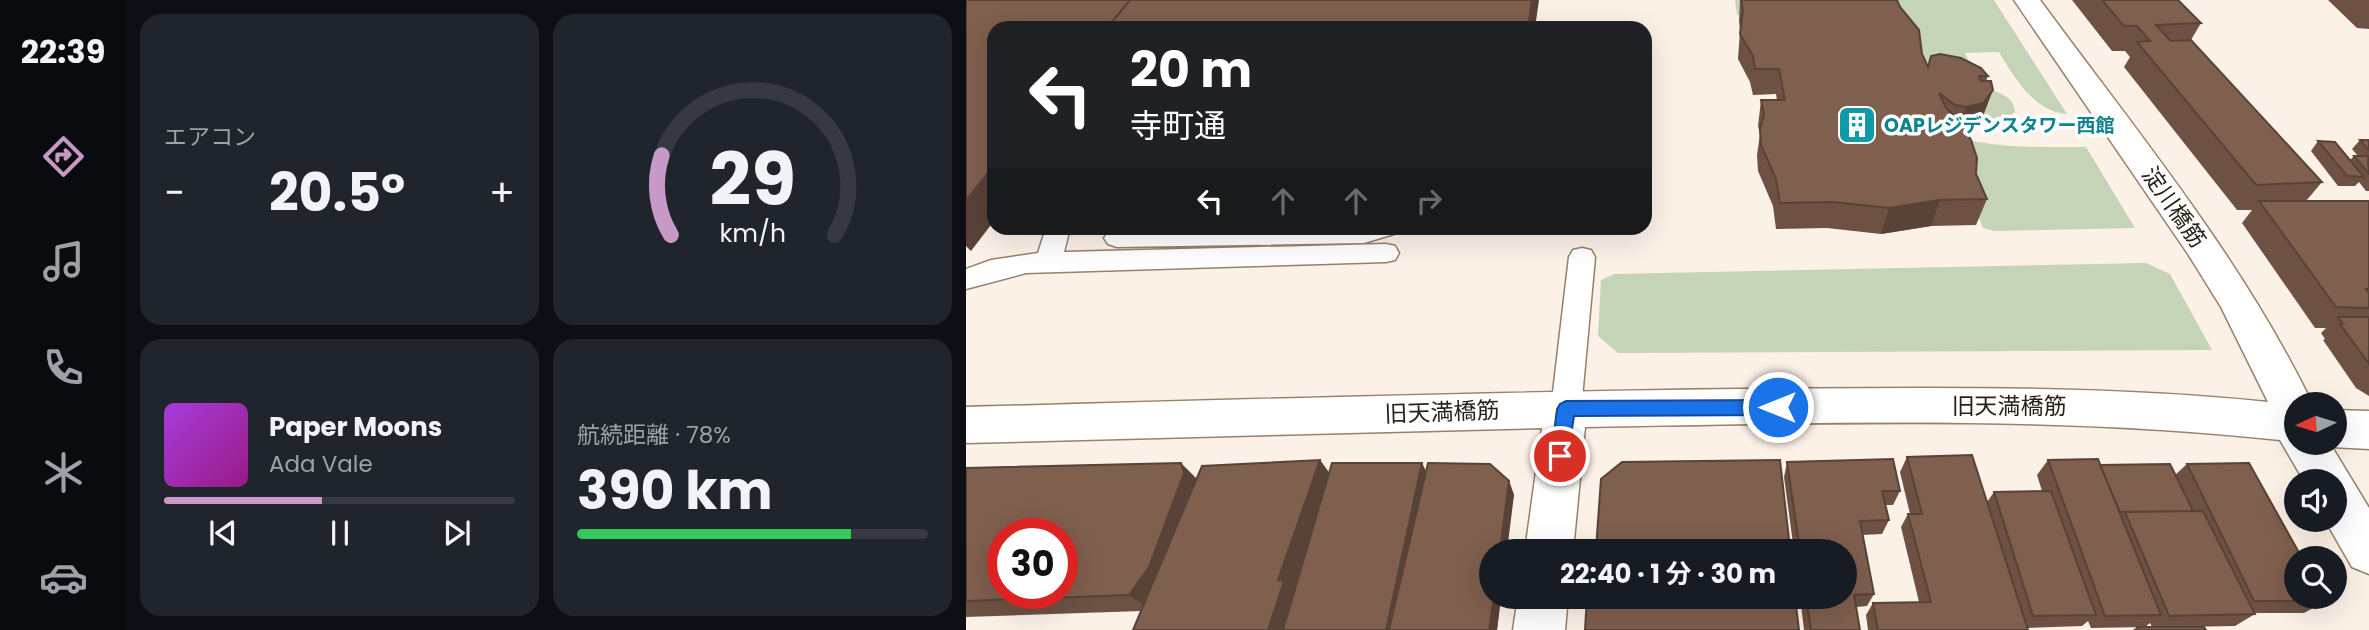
<!DOCTYPE html>
<html lang="ja">
<meta charset="utf-8">
<style>
body{margin:0;font-family:Poppins,"Noto Sans JP",sans-serif;background:#20242c;color:#f1f3f6;height:100vh;display:flex;flex-direction:column;font-size:26px;white-space:nowrap}
*{box-sizing:border-box;margin:0}
p{font-size:23px;color:#9ea1a6}
.icon{flex:none;width:38px;height:38px;fill:none;stroke:currentColor;stroke-width:2;stroke-linecap:round;stroke-linejoin:round}
.map{position:relative;flex:1;overflow:hidden}
.side{display:flex;flex-direction:column;gap:14px;padding:14px;background:#0d0f14;width:840px}
.side>*{flex:none}
.banner{position:absolute;left:21px;top:21px;width:665px;height:214px;border-radius:21px;box-shadow:0 7px 28px #0002;background:#202124;color:#fff;overflow:hidden}
.needle{width:46px;rotate:266deg}
.tools{position:absolute;left:1318px;top:392px;display:grid;gap:14px}
.tools a{display:grid;place-items:center;width:63px;height:63px;border-radius:50%;background:#171b24;box-shadow:0 7px 28px #0002;font-size:35px}
.speed{position:absolute;left:21px;top:518px;display:flex;gap:14px;font-size:35px;font-weight:700;text-align:center}
.speed>*{display:grid;place-content:center;width:91px;height:91px;border-radius:50%;background:#171b24;box-shadow:0 7px 28px #0002;line-height:1}
.speed .limit{border:10px solid #d22;background:#fff;color:#111}
.pin{position:absolute;display:grid;place-items:center;width:60px;height:60px;color:#fff;margin:-30px;border:4px solid #fff;border-radius:50%;box-shadow:0 2px 7px #0007}
.me{position:absolute;width:77px;margin:-38px;rotate:270deg;stroke-linejoin:round;filter:drop-shadow(0 0 5px #0008)}
.turn{display:flex;align-items:center;gap:24px;height:147px;padding:0 28px;font-size:32px}
.turn .icon{width:91px;height:91px;stroke-width:2.5}
.turn b{display:block;font-size:49px;line-height:60px}
.lanes{display:flex;align-items:center;height:66px;padding:0 28px;background:#0003;justify-content:center;gap:35px;direction:ltr}
.lanes .off{opacity:.35}
.big{font-size:52px;font-weight:700;line-height:1.1}
.side .card{flex:1;display:flex;flex-direction:column;justify-content:center;gap:10px;min-width:0;padding:0 24px;border-radius:21px;background:#20242c}
.side .dial{align-items:center;gap:0}
.dial svg{height:182px;overflow:visible;fill:none;stroke:#363941;stroke-width:7;stroke-linecap:round;text-anchor:middle}
.dial text{fill:#f1f3f6;stroke:none}
.song{display:flex;align-items:center;gap:21px}
.cover{width:84px;height:84px;border-radius:10px;background:linear-gradient(135deg,hsl(280 70% 55%),hsl(310 70% 35%))}
.played{height:7px;border-radius:4px;background:linear-gradient(90deg,#c899c7 45%,#363941 45%)}
.keys{display:flex;justify-content:space-around;direction:ltr}
.heat{display:flex;justify-content:space-between;align-items:center;font-size:38px;direction:ltr}
.charge{height:10px;border-radius:5px;background:linear-gradient(90deg,#34c759 78%,#363941 0)}
.side .tiles{flex:1;display:grid;gap:14px;grid-template-columns:repeat(2,1fr)}
.trip{position:absolute;left:513px;top:539px;width:378px;height:70px;border-radius:35px;background:#171b24;box-shadow:0 7px 28px #0002;font-weight:700;line-height:70px;text-align:center}
main{display:flex;flex:1;min-height:0}
.tabs{display:flex;flex-direction:column;width:126px;justify-content:space-around;align-items:center;background:#090b0e;color:#9ea1a6}
.tabs .icon{width:49px;height:49px}
.tabs .selected{color:#c899c7}
.tabs b{font-size:32px;color:#f1f3f6}
.map>svg:first-child{display:block}
.green{fill:#c5d3b7}
.lines{fill:none;stroke-linecap:round;stroke-linejoin:round}
.lane-casing{stroke:#998069;stroke-width:3}
.street-casing{stroke:#998069;stroke-width:3}
.lane{fill:#fff;fill-rule:evenodd}
.street{fill:#fff;fill-rule:evenodd}
.wall{fill:#6d5243}
.shaded-wall{fill:#594237}
.building{fill:#7f5f4e;stroke:#594237;stroke-width:2;fill-rule:evenodd}
.route{fill:#1a73e8;stroke:#114b97;stroke-width:2}
.labels{text-anchor:middle;dominant-baseline:central;stroke-width:7;stroke-linejoin:round;paint-order:stroke}
.far-culture-label{font-size:19px;font-weight:bold;fill:#0d838f;stroke:#fff;text-anchor:start}
.street-label{font-size:23px;fill:#291f16;stroke:#fff}
</style>
<main>
<nav class="tabs">
<b>22:39</b>
<svg class="icon selected" aria-label="directions" viewBox="0 0 24 24"><path d="M12 3l9 9-9 9-9-9zM9 14v-3h6M13 9l2 2-2 2"/></svg>
<svg class="icon" aria-label="music" viewBox="0 0 24 24"><path d="M9 18V5l10-2v13"/><circle cx="6" cy="18" r="3"/><circle cx="16" cy="16" r="3"/></svg>
<svg class="icon" aria-label="phone" viewBox="0 0 24 24"><path d="M5 4h4l2 5-3 2q2 4 5 5l2-3 5 2v4C11 20 4 13 5 4z"/></svg>
<svg class="icon" aria-label="climate" viewBox="0 0 24 24"><path d="M12 3v18M4 7l16 10M4 17L20 7"/></svg>
<svg class="icon" aria-label="car" viewBox="0 0 24 24"><path d="M5 17H2v-5l4-1 3-4h7l3 4 3 1v5h-3M9 17h6M6 11h13"/><circle cx="7" cy="17" r="2"/><circle cx="17" cy="17" r="2"/></svg>
</nav>
<section class="side">
<div class="tiles">
<div class="card"><p>エアコン</p>
<div class="heat"><a>−</a><b class="big">20.5°</b><a>+</a></div>
</div>
<div class="card dial"><svg viewBox="0 0 100 80">
<path d="M14 69A42 42 0 1 1 86 69"/>
<path d="M14 69A42 42 0 0 1 10 34" stroke="#c899c7"/>
<text x="50" y="56" font-size="32" font-weight="700">29</text>
<text x="50" y="72" font-size="11">km/h</text>
</svg></div>
<div class="card">
<div class="song"><i class="cover"></i><div><b>Paper Moons</b><p>Ada Vale</p></div></div>
<div class="played"></div>
<div class="keys"><svg class="icon" aria-label="previous" viewBox="0 0 24 24"><path d="M18 5L8 12l10 7zM5 5v14"/></svg><svg class="icon" aria-label="pause" viewBox="0 0 24 24"><path d="M8 5v14M16 5v14"/></svg><svg class="icon" aria-label="next" viewBox="0 0 24 24"><path d="M6 5l10 7-10 7zM19 5v14"/></svg></div>
</div>
<div class="card"><p>航続距離 · 78%</p><b class="big">390 km</b><div class="charge"></div></div>
</div>
</section>
<div class="map">
<svg width="1403" height="630" viewBox="0 0 1403 630">
<rect width="100%" height="100%" fill="#fcf1e7"/>
<path class="green" d="M 769,0 L 1028,0 L 1101,114 C 1068,111 1049,79 1033,52 L 999,53 L 1008,72 L 953,80 L 925,12 L 771,15 Z
M 1022,89 C 1034,93 1049,97 1049,112 L 1041,118 L 1014,119 Z
M 979,134 C 1026,149 1071,147 1120,147 L 1169,228 L 1028,231 L 1017,228 Z
M 1180,263 L 1204,274 L 1246,350 L 652,353 L 632,336 L 635,280 L 648,274 Z"/>
<g class="lines">
<defs>
<path id="lane" d="M 80,228 L 104,228 L 98,252 L 420,244 L 429,246 L 433,253 L 429,260 L 420,262 L 60,273 L 0,289 L 0,269 L 25,260 L 72,253 Z
M 246,228 L 432,228 L 428,234 L 398,243 L 151,247 L 142,244 L 138,238 L 142,232 L 151,229 Z
M 616,248 L 625,250 L 629,257 L 615,409 L 611,418 L 600,422 L 589,418 L 585,409 L 603,257 L 607,250 Z"/>
<path id="street" d="M 1048,0 L 1074,0 C 1168,128 1271,252 1342,395 L 1345,404 L 1330,404 L 1330,443 L 1368,443 L 1368,410 L 1403,411 L 1403,449 L 1366,447 L 1403,508 L 1403,574 L 1386,567 L 1359,520 L 1368,520 L 1368,481 L 1338,481 L 1314,440 C 1084,415 851,423 619,427 L 607,551 L 559,551 L 576,428 L 0,443 L 0,407 C 257,400 515,392 772,389 C 949,388 1126,384 1302,402 L 1255,307 L 1222,254 Z
M 552,597 L 602,597 L 599,630 L 547,630 Z"/>
</defs>
<use href="#lane" class="lane-casing"/>
<use href="#street" class="street-casing"/>
<use href="#lane" class="lane"/>
<use href="#street" class="street"/>
</g>
<path class="wall" d="M 774,0 L 931,0 L 962,67 L 1022,76 L 1020,81 L 1017,116 L 1008,129 L 1000,131 L 1010,174 L 1021,199 L 1010,225 L 965,226 L 915,234 L 861,228 L 810,229 L 807,206 L 792,171 L 791,155 L 794,134 L 792,126 L 795,100 L 811,100 L 810,94 L 787,95 L 784,82 L 772,59 L 774,30 L 773,21 Z
M 1106,0 L 1212,0 L 1235,23 L 1225,40 L 1356,182 L 1340,201 L 1403,201 L 1403,396 L 1390,388 L 1357,340 L 1359,339 L 1355,333 L 1360,328 L 1349,328 L 1276,223 L 1286,210 L 1271,210 L 1158,67 L 1164,57 L 1159,51 L 1146,51 Z
M 1362,0 L 1403,0 L 1403,29 L 1391,28 Z
M 1394,140 L 1403,140 L 1403,191 L 1400,191 L 1393,182 L 1389,186 L 1372,186 L 1345,151 L 1352,141 L 1384,160 L 1388,156 L 1392,156 L 1386,149 Z
M 941,457 L 1021,502 L 1028,492 L 1076,491 L 1071,475 L 1082,460 L 1134,465 L 1209,475 L 1221,464 L 1360,601 L 1338,613 L 1288,613 L 1289,614 L 1269,626 L 1213,627 L 1240,630 L 1167,630 L 1171,627 L 1186,627 L 1184,623 L 1179,627 L 1125,628 L 1122,621 L 1116,626 L 1061,628 L 1062,630 L 902,630 L 900,615 L 907,603 L 953,602 L 935,527 L 942,514 L 944,514 L 934,472 Z
M 354,460 L 363,473 L 456,463 L 460,472 L 543,481 L 548,495 L 525,597 L 535,597 L 531,630 L 175,611 L 0,617 L 0,468 L 231,479 Z
M 821,462 L 934,491 L 927,505 L 920,505 L 923,520 L 916,534 L 896,535 L 908,594 L 901,606 L 890,607 L 894,630 L 838,630 L 834,597 L 878,597 L 878,551 L 828,551 L 818,477 Z
M 824,548 L 823,551 L 630,551 L 630,549 Z"/>
<path class="shaded-wall" d="M 566,0 L 573,0 L 569,28 L 562,28 Z
M 1027,90 L 1017,116 L 1008,129 L 991,133 L 1000,107 Z
M 28,166 L 28,221 L 5,251 L 0,246 L 0,200 Z
M 974,200 L 965,226 L 915,234 L 923,208 Z
M 354,460 L 367,478 L 324,630 L 302,630 L 312,580 Z
M 215,463 L 233,481 L 185,610 L 163,595 Z
M 456,463 L 463,478 L 432,630 L 420,630 Z
M 543,481 L 548,495 L 541,551 L 534,551 Z
M 528,597 L 535,597 L 531,630 L 523,630 Z"/>
<path class="building" d="M 0,0 L 164,0 L 141,28 L 28,28 L 28,166 L 0,200 Z
M 164,0 L 566,0 L 562,28 L 141,28 Z
M 775,0 L 931,0 L 934,7 L 953,30 L 956,54 L 962,67 L 965,56 L 974,54 L 995,58 L 1015,68 L 1022,76 L 1013,76 L 1015,81 L 1025,81 L 1027,90 L 1017,103 L 1000,107 L 989,105 L 973,93 L 980,108 L 996,124 L 1005,140 L 1011,158 L 1010,174 L 1021,199 L 974,200 L 923,208 L 867,202 L 814,203 L 810,179 L 795,145 L 794,129 L 798,114 L 795,100 L 819,100 L 813,69 L 789,69 L 787,56 L 774,34 L 777,10 Z
M 1136,0 L 1212,0 L 1235,23 L 1190,25 L 1205,41 L 1225,40 L 1356,182 L 1290,185 L 1171,42 L 1184,41 L 1171,26 L 1158,26 Z
M 1394,140 L 1403,140 L 1403,150 Z
M 1352,141 L 1369,142 L 1398,177 L 1381,176 Z
M 1388,156 L 1402,156 L 1403,174 Z
M 1293,201 L 1403,201 L 1403,289 L 1400,289 L 1403,293 L 1403,308 L 1370,307 Z
M 1372,317 L 1403,317 L 1403,364 L 1374,324 L 1377,324 Z
M 1006,455 L 1062,630 L 912,630 L 907,603 L 965,602 L 942,514 L 956,514 L 941,457 Z
M 927,459 L 934,491 L 916,491 L 923,520 L 894,521 L 908,594 L 888,595 L 894,630 L 845,630 L 840,597 L 878,597 L 878,551 L 834,551 L 821,462 Z
M 1132,459 L 1195,615 L 1139,616 L 1082,460 Z
M 354,460 L 312,580 L 318,581 L 302,630 L 167,630 L 236,466 Z
M 814,460 L 824,548 L 630,549 L 635,479 L 656,462 Z
M 215,463 L 218,473 L 183,567 L 163,595 L 0,601 L 0,468 ZM 37,534 L 96,534 L 96,593 L 37,593 Z
M 366,463 L 456,463 L 420,630 L 317,630 Z
M 462,463 L 524,464 L 543,481 L 534,551 L 525,551 L 525,597 L 528,597 L 523,630 L 423,630 Z
M 1283,463 L 1336,558 L 1330,558 L 1330,597 L 1357,597 L 1360,601 L 1288,601 L 1221,464 Z
M 1204,464 L 1227,511 L 1154,512 L 1134,465 Z
M 1085,491 L 1130,615 L 1067,616 L 1028,492 Z
M 1237,511 L 1289,614 L 1203,616 L 1159,512 Z
M 621,597 L 829,597 L 833,630 L 619,630 Z
M 1171,627 L 1238,627 L 1240,630 L 1172,630 Z"/>
<path class="route" d="M 812,400 L 819,402 L 821,407 L 819,412 L 812,415 L 608,416 L 601,462 L 594,464 L 588,462 L 585,456 L 591,409 L 594,404 L 600,401 Z"/>
<defs>
<symbol id="building-square" viewBox="-11 -11 22 22"><rect x="-9" y="-9" width="18" height="18" rx="4" fill="#0f9aa8" stroke="#fff"/><path d="M-4-6H4V6H1V3H-1V6H-4ZM-2.5-4.3h1.7v1.8h-1.7ZM.8-4.3h1.7v1.8H.8ZM-2.5-1h1.7V.8h-1.7ZM.8-1h1.7V.8H.8Z" fill="#fff"/></symbol>
</defs>
<g fill-rule="evenodd">
<use href="#building-square" x="869" y="103" width="44" height="44"/>
</g>
<g class="labels">
<g class="far-culture-label">
<text x="918" y="125">OAPレジデンスタワー西館</text>
</g>
<g class="street-label">
<text transform="translate(1208 207) rotate(55)">淀川橋筋</text>
<text x="1043" y="406">旧天満橋筋</text>
<text transform="translate(476 412) rotate(-2)">旧天満橋筋</text>
</g>
</g>
</svg>
<div class="tools">
<a><svg class="needle" viewBox="-14 -14 28 28"><path d="M0-13l5 13h-10z" fill="#e53935"/><path d="M0 13l5-13h-10z" fill="#9ea1a6"/></svg></a>
<a><svg class="icon" aria-label="sound" viewBox="0 0 24 24"><path d="M4 9h4l5-4v14l-5-4H4zM17 9q2 3 0 6"/></svg></a>
<a><svg class="icon" aria-label="search" viewBox="0 0 24 24"><circle cx="10" cy="10" r="6"/><path d="M15 15l6 6"/></svg></a>
</div>
<div class="speed"><div class="limit">30</div></div>
<div class="pin" style="left:594px;top:456px;background:#d93025"><svg class="icon" aria-label="arrive" viewBox="0 0 24 24"><path d="M6 21V4h12l-3 4 3 4H6"/></svg></div>
<svg class="me" style="left:812px;top:407px" viewBox="-20 -20 40 40"><circle r="17" fill="#1a73e8" stroke="#fff" stroke-width="3"/><path d="M0-11L8 9 0 5-8 9z" fill="#fff"/></svg>
<div class="trip">22:40 · 1 分 · 30 m</div>
<div class="banner">
<div class="turn"><svg class="icon" aria-label="left" viewBox="0 0 24 24"><path d="M17 20v-9H6M10 6l-5 5 5 5"/></svg><div><b>20 m</b>寺町通</div></div>
<div class="lanes"><svg class="icon" aria-label="left" viewBox="0 0 24 24"><path d="M17 20v-9H6M10 6l-5 5 5 5"/></svg><svg class="icon off" aria-label="ahead" viewBox="0 0 24 24"><path d="M12 20V5M6 11l6-6 6 6"/></svg><svg class="icon off" aria-label="ahead" viewBox="0 0 24 24"><path d="M12 20V5M6 11l6-6 6 6"/></svg><svg class="icon off" aria-label="right" viewBox="0 0 24 24"><path d="M7 20v-9h11M14 6l5 5-5 5"/></svg></div>
</div>
</div>
</main>
